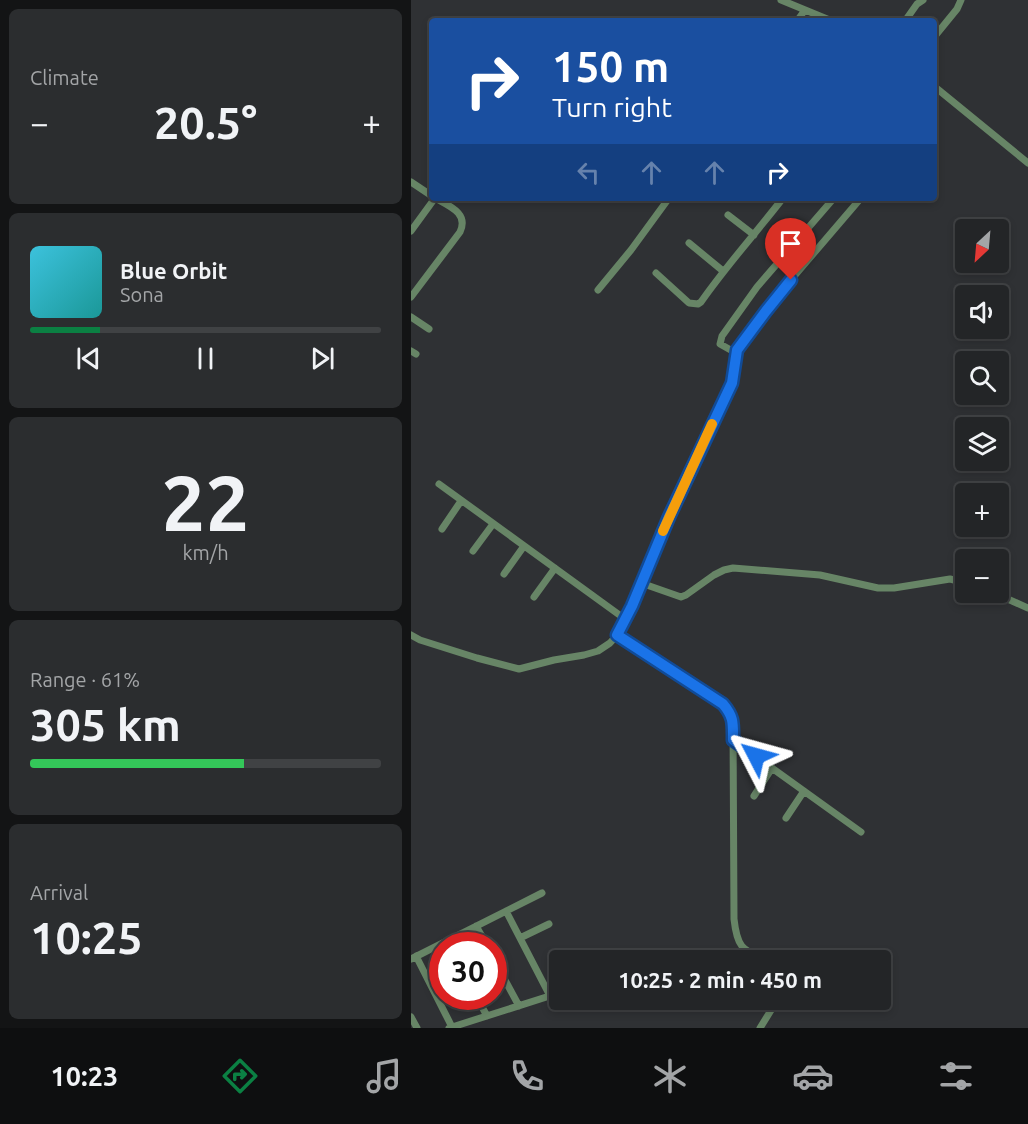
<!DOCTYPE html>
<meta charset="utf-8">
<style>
body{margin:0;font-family:Ubuntu,sans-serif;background:#2b2d2f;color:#f1f3f6;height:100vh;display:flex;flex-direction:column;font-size:22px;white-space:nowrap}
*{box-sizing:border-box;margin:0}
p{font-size:20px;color:#a3a5a7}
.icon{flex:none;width:33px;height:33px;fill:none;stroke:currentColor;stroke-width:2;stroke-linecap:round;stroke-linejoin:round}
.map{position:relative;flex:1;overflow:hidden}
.panel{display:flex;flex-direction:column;gap:9px;padding:9px;background:#131415;width:411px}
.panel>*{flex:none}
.guide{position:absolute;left:18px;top:18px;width:508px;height:183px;border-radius:6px;box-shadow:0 3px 9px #0003,0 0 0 2px #404244;background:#1a4fa0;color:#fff;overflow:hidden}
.needle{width:39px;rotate:206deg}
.buttons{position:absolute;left:544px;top:219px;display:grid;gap:12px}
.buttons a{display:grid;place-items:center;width:54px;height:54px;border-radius:6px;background:#232527;box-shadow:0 3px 9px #0003,0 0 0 2px #404244;font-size:30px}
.speed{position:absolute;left:18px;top:932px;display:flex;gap:12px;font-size:30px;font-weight:700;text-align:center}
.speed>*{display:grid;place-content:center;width:78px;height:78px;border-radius:50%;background:#232527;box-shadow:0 3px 9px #0003,0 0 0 2px #404244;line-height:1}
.speed .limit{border:9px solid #d22;background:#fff;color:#111}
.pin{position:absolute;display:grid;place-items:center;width:51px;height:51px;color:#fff;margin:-62px -26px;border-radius:50% 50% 50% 0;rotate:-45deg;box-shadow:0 0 6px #0007}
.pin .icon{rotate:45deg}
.me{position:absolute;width:66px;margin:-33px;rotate:309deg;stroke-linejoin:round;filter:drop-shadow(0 0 4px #0008)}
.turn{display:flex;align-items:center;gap:21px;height:126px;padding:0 24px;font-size:27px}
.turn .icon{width:78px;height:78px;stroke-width:2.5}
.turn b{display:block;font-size:42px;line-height:51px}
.lanes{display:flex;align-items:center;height:57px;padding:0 24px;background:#0003;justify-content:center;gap:30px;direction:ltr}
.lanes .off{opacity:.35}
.big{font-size:45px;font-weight:700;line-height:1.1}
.panel .widget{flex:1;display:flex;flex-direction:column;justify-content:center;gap:9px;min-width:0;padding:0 21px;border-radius:9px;background:#2b2d2f}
.panel .dial{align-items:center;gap:0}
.dial b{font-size:78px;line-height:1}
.song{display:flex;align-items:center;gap:18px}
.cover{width:72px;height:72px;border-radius:9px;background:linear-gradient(135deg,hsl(190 70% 55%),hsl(180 70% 35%))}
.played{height:6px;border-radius:3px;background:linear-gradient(90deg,#0b8043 20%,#404244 20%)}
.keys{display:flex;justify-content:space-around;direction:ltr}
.heat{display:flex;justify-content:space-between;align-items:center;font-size:33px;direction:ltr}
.charge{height:9px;border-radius:4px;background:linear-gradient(90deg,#34c759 61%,#404244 0)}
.trip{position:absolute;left:138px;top:950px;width:342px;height:60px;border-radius:6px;background:#232527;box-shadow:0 3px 9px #0003,0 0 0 2px #404244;font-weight:700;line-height:60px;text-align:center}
.tab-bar{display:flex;height:96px;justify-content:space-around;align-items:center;background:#0e0f10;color:#a3a5a7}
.tab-bar .icon{width:42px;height:42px}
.tab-bar .on{color:#0b8043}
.tab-bar b{font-size:27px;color:#f1f3f6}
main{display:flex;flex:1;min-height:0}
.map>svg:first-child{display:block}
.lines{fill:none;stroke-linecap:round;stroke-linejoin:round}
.minor{stroke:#678566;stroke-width:7}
.route-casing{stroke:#114b97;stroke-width:15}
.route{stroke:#1a73e8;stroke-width:10}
.slow{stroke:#f59e0b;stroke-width:10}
</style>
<main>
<section class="panel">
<div class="widget"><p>Climate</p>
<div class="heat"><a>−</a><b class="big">20.5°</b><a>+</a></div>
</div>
<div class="widget">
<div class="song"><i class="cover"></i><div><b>Blue Orbit</b><p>Sona</p></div></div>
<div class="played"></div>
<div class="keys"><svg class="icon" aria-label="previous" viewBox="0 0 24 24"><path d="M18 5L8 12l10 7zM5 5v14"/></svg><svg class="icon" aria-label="pause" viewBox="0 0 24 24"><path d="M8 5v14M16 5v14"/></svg><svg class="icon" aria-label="next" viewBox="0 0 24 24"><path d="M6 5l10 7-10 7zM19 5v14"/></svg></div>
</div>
<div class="widget dial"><b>22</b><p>km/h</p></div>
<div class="widget"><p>Range · 61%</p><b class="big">305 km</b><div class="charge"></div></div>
<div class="widget"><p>Arrival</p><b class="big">10:25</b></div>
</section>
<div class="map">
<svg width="617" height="1028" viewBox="0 0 617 1028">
<rect width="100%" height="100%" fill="#2f3134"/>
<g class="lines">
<path class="minor" d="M 370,0 L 421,21
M 386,21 L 394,10
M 494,21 L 506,4 L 512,0
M 524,36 L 546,9 L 550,0
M 524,87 L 617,163
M 0,182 L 21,196
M 317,215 L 343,235
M 0,231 L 24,198
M 278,243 L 312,271
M 245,273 L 278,303 L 287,304 L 290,302 C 315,266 345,233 372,198
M 187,290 L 220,250 L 258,198
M 0,297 L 49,232 C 58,213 38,206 24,198
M 0,317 L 18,329
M 0,351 L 5,354
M 325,353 L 309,344 L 311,336 L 346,287 L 423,198
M 28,484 L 214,619
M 31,529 L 50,501
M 62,551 L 82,524
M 93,574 L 113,546
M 230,583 L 270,597 L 275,595 L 303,575 L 313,570 L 322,568 L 409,575 L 467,588 L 483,588 L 539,579 L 555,583
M 581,592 L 617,608
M 123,597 L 144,568
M 0,635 L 9,640 L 66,658 L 108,669 L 143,660 L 173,655 L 187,651 L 199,643 L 206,635 L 221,606 L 258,517 L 321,383 L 325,353 L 327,347 L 367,295 L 450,198
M 206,635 L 312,704 L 319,712 L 322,722 L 323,919 C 326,946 330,950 355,960
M 322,740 L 450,832
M 343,796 L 361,768
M 375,818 L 393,791
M 95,911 L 139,996
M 65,926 L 76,945
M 109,938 L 138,924
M 5,956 L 41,1027
M 82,958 L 108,1006
M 0,959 L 131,893
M 65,996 L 76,1016
M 0,1017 L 6,1028
M 38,1028 L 148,993
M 349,1028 L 367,999"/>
</g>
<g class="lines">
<defs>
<path id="route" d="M 345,756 L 322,740 C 322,723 323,717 312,704 L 206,635 L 221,606 L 258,517 L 321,383 L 326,350 L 355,311 L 380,280"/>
</defs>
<use href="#route" class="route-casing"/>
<use href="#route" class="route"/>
<path class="slow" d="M 252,531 L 301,424"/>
</g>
</svg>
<div class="buttons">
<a><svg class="needle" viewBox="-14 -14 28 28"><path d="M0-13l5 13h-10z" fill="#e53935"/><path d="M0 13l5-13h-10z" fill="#a3a5a7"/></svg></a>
<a><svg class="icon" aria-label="sound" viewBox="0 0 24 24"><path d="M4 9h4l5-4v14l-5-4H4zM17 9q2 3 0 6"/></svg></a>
<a><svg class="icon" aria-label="search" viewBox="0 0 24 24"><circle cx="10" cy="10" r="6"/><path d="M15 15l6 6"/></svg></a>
<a><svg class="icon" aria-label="layers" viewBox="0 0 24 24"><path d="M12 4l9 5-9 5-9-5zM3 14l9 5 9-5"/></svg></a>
<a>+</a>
<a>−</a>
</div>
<div class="speed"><div class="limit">30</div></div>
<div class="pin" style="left:380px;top:280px;background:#d93025"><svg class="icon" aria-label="arrive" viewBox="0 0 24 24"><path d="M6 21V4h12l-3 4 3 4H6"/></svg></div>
<svg class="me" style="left:345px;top:756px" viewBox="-20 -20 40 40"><path d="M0-17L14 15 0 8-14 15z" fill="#1a73e8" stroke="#fff" stroke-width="4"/></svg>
<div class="trip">10:25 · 2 min · 450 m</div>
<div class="guide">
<div class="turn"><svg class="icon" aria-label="right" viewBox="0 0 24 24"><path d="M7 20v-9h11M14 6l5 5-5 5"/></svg><div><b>150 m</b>Turn right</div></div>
<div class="lanes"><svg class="icon off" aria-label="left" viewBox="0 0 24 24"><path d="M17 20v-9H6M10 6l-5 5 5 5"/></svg><svg class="icon off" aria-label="ahead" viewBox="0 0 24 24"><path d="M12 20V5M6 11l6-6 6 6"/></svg><svg class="icon off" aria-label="ahead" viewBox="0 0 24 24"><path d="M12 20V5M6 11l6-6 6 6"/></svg><svg class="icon" aria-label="right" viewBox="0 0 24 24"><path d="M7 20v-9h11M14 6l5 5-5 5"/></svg></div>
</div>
</div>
</main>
<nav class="tab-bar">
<b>10:23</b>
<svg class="icon on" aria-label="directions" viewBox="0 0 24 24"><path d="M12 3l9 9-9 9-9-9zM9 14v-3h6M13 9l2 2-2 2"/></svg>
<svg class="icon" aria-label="music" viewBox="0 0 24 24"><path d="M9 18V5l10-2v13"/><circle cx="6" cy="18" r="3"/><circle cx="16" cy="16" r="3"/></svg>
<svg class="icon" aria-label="phone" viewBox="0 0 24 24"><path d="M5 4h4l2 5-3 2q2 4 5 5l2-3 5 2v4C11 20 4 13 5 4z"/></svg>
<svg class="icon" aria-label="climate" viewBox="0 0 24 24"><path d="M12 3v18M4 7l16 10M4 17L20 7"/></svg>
<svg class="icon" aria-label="car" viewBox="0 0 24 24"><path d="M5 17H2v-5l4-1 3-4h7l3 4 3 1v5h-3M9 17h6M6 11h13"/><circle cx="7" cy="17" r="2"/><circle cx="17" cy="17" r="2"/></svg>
<svg class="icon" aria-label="filters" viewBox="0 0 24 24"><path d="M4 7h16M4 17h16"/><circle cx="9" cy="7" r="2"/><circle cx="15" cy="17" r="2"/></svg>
</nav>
